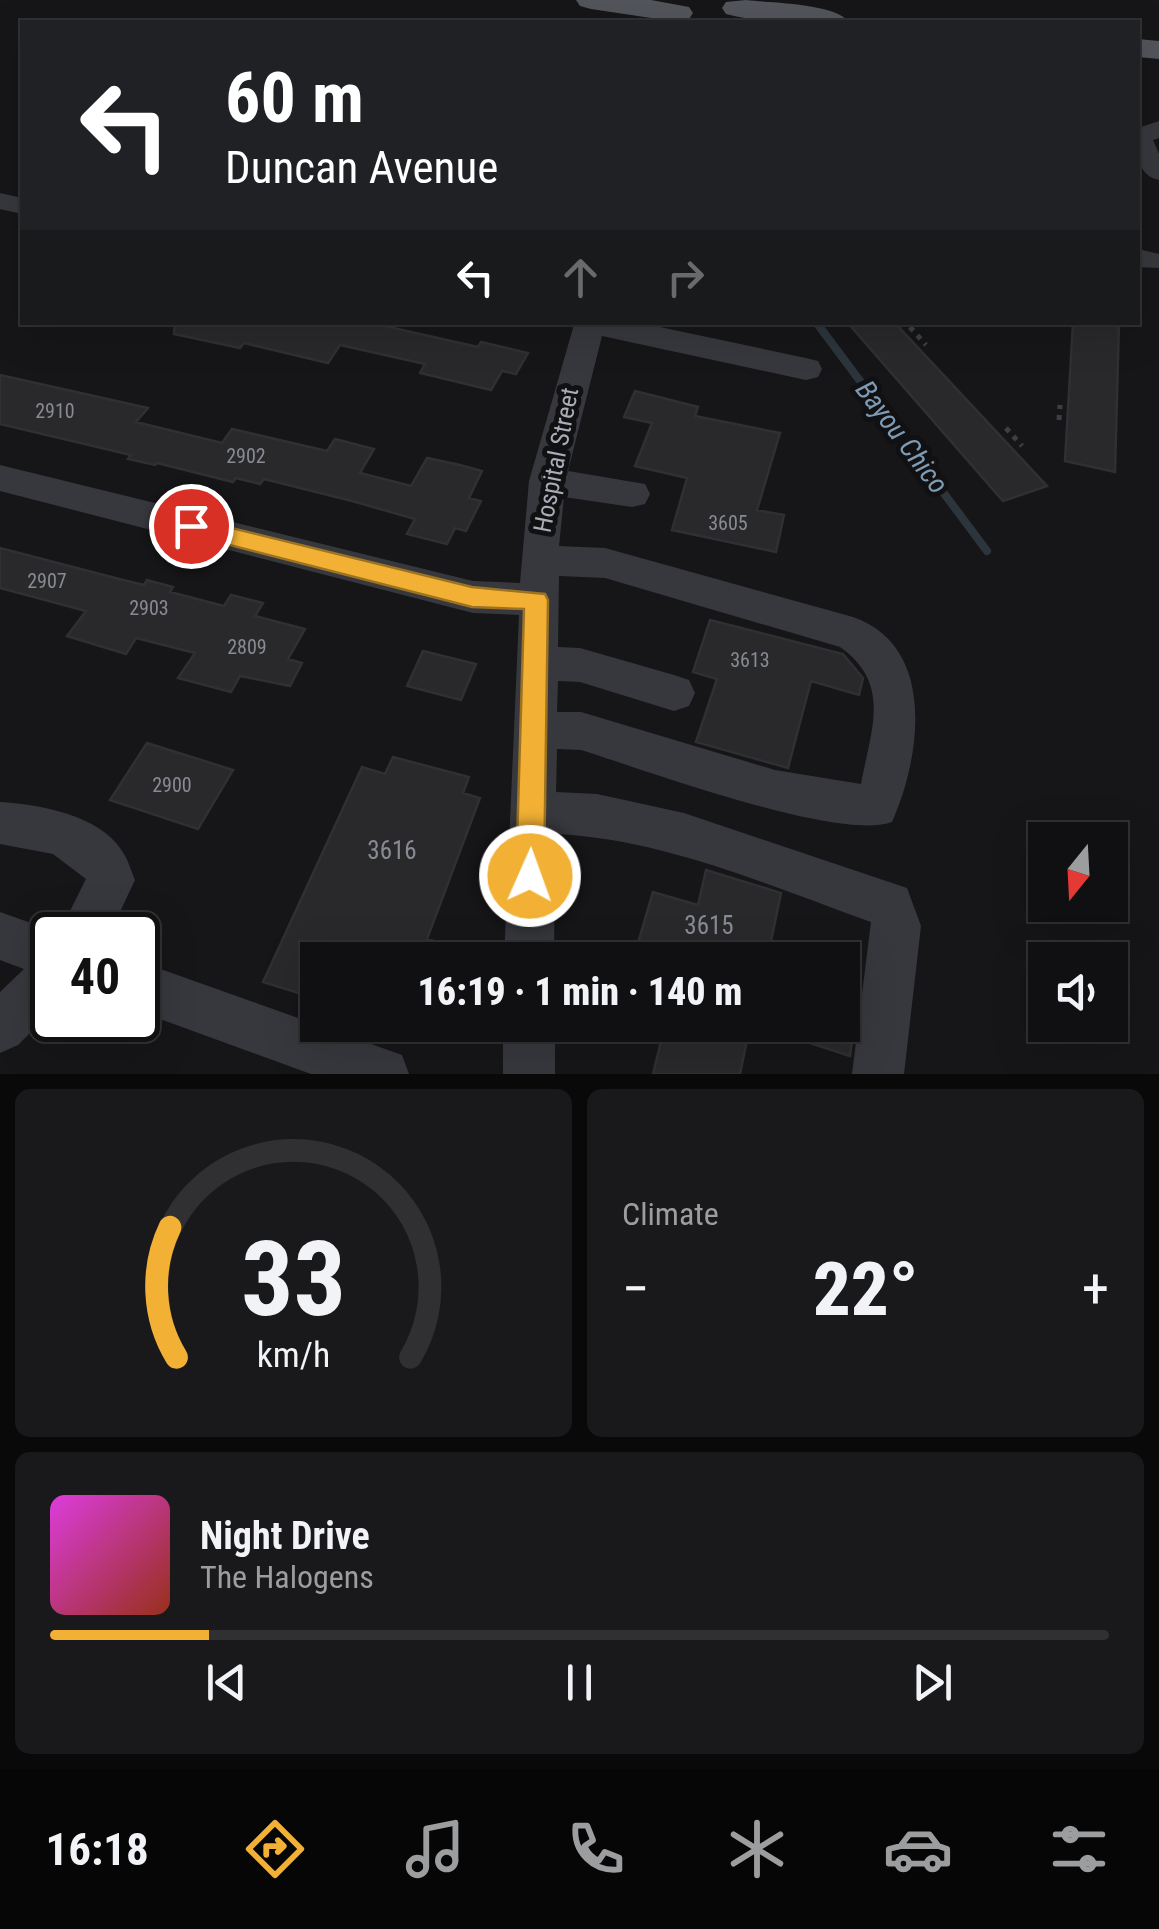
<!DOCTYPE html>
<meta charset="utf-8">
<style>
body{margin:0;font-family:"Roboto Condensed",sans-serif;background:#19191b;color:#f1f3f6;height:100vh;display:flex;flex-direction:column;font-size:38px;white-space:nowrap}
*{box-sizing:border-box;margin:0}
p{font-size:32px;color:#9c9d9f}
.icon{flex:none;width:55px;height:55px;fill:none;stroke:currentColor;stroke-width:2;stroke-linecap:round;stroke-linejoin:round}
.map{position:relative;height:1074px;overflow:hidden}
.panel{display:flex;flex-direction:column;gap:15px;padding:15px;background:#09090a;flex:1}
.panel>*{flex:none}
.banner{position:absolute;left:20px;top:20px;width:1120px;height:305px;border-radius:0px;box-shadow:0 10px 40px #0002,0 0 0 2px #303032;background:#202124;color:#fff;overflow:hidden}
.needle{width:65px;rotate:198deg}
.buttons{position:absolute;left:1028px;top:822px;display:grid;gap:20px}
.buttons a{display:grid;place-items:center;width:100px;height:100px;border-radius:0px;background:#101012;box-shadow:0 10px 40px #0002,0 0 0 2px #303032;font-size:50px}
.speed{position:absolute;left:30px;top:912px;display:flex;gap:20px;font-size:50px;font-weight:700;text-align:center}
.speed>*{display:grid;place-content:center;width:130px;height:130px;border-radius:50%;background:#101012;box-shadow:0 10px 40px #0002,0 0 0 2px #303032;line-height:1}
.speed .limit{border:5px solid #111;border-radius:15px;background:#fff;color:#111}
.pin{position:absolute;display:grid;place-items:center;width:85px;height:85px;color:#fff;margin:-42px;border:5px solid #fff;border-radius:50%;box-shadow:0 2px 10px #0007}
.me{position:absolute;width:110px;margin:-55px;rotate:2deg;stroke-linejoin:round;filter:drop-shadow(0 0 8px #0008)}
.turn{display:flex;align-items:center;gap:35px;height:210px;padding:0 40px;font-size:45px}
.turn .icon{width:130px;height:130px;stroke-width:2.5}
.turn b{display:block;font-size:70px;line-height:85px}
.lanes{display:flex;align-items:center;height:95px;padding:0 40px;background:#0003;justify-content:center;gap:50px;direction:ltr}
.lanes .off{opacity:.35}
.big{font-size:75px;font-weight:800;line-height:1.1}
.panel .tile{flex:1;display:flex;flex-direction:column;justify-content:center;gap:15px;min-width:0;padding:0 35px;border-radius:15px;background:#19191b}
.panel .dial{align-items:center;gap:0}
.dial svg{height:260px;overflow:visible;fill:none;stroke:#303032;stroke-width:7;stroke-linecap:round;text-anchor:middle}
.dial text{fill:#f1f3f6;stroke:none}
.song{display:flex;align-items:center;gap:30px}
.cover{width:120px;height:120px;border-radius:15px;background:linear-gradient(135deg,hsl(300 70% 55%),hsl(10 70% 35%))}
.played{height:10px;border-radius:5px;background:linear-gradient(90deg,#f2b134 15%,#303032 15%)}
.keys{display:flex;justify-content:space-around;direction:ltr}
.heat{display:flex;justify-content:space-between;align-items:center;font-size:55px;direction:ltr}
.panel .tiles{flex:1;display:grid;gap:15px;grid-template-columns:1fr 1fr}
.tile:last-child{grid-column:span 2}
.trip{position:absolute;left:300px;top:942px;width:560px;height:100px;border-radius:0px;background:#101012;box-shadow:0 10px 40px #0002,0 0 0 2px #303032;font-weight:800;line-height:100px;text-align:center}
.dock{display:flex;height:160px;justify-content:space-around;align-items:center;background:#060607;color:#9c9d9f}
.dock .icon{width:70px;height:70px}
.dock .on{color:#f2b134}
.dock b{font-size:45px;color:#f1f3f6}
.map>svg:first-child{display:block}
.lines{fill:none;stroke-linecap:round;stroke-linejoin:round}
.stream{stroke:#2c353c;stroke-width:8}
.building{fill:#29292c;stroke:#303034;stroke-width:2.5}
.path{stroke:#3d3f44;stroke-width:5;stroke-dasharray:5 6;stroke-linecap:butt}
.minor{fill:#37383d;fill-rule:evenodd}
.major{fill:#53555c;fill-rule:evenodd}
.route{fill:#f2b134;stroke:#9d7322;stroke-width:2.5}
.labels{text-anchor:middle;dominant-baseline:central;stroke-width:10;stroke-linejoin:round;paint-order:stroke}
.number-label{font-size:20px;fill:#888b94}
.street-label{font-size:25px;fill:#a8adb8;stroke:#111113}
.near-number-label{font-size:25px;fill:#888b94}
.water-label{font-size:28px;font-style:italic;fill:#7f9bb3;stroke:#111113}
</style>
<div class="map">
<svg width="1159" height="1074" viewBox="0 0 1159 1074">
<rect width="100%" height="100%" fill="#161618"/>
<g class="lines">
<path class="stream" d="M 816,322 L 987,551"/>
</g>
<path class="building" d="M 175,322 L 367,322 L 478,347 L 481,342 L 528,353 L 516,374 L 502,371 L 491,390 L 420,373 L 425,364 L 340,345 L 328,363 L 244,343 L 240,348 L 174,334 Z
M 847,322 L 894,322 L 1047,486 L 1003,501 Z
M 1073,322 L 1119,322 L 1115,472 L 1065,461 Z
M 0,375 L 148,408 L 136,422 L 222,443 L 232,429 L 327,451 L 335,439 L 374,449 L 360,473 L 411,486 L 427,458 L 460,465 L 482,471 L 469,498 L 481,501 L 466,531 L 455,528 L 447,544 L 407,534 L 415,519 L 352,501 L 264,479 L 260,484 L 236,478 L 233,482 L 157,463 L 155,465 L 128,459 L 131,455 L 0,424 Z
M 635,391 L 698,407 L 695,416 L 780,433 L 757,510 L 784,515 L 776,552 L 672,530 L 687,478 L 635,466 L 652,423 L 624,417 Z
M 0,548 L 123,580 L 144,585 L 147,580 L 173,587 L 170,592 L 224,606 L 231,595 L 263,603 L 255,616 L 305,629 L 288,659 L 302,663 L 290,686 L 240,676 L 231,692 L 178,678 L 195,653 L 136,638 L 126,654 L 67,636 L 86,611 L 0,588 Z
M 710,620 L 843,654 L 863,678 L 859,695 L 811,681 L 788,768 L 696,742 L 717,679 L 693,672 Z
M 423,651 L 476,664 L 461,700 L 407,686 Z
M 147,743 L 233,770 L 198,829 L 110,800 Z
M 393,757 L 469,777 L 463,793 L 480,798 L 427,939 L 477,954 L 476,960 L 318,960 L 318,999 L 263,982 L 362,767 L 385,774 Z
M 706,870 L 781,893 L 767,960 L 633,960 L 653,892 L 698,905 Z
M 842,967 L 861,972 L 850,1056 L 773,1031 L 774,1025 L 842,1025 Z
M 665,1025 L 750,1025 L 740,1074 L 653,1074 Z"/>
<g class="lines">
<path class="path" d="M 1065,322 L 1065,333
M 910,327 L 926,345
M 1059,420 L 1060,405
M 1006,428 L 1022,446"/>
<path class="minor" d="M 1159,121 L 1159,138 L 1153,140 L 1159,154 L 1159,180 C 1134,174 1138,149 1138,128 Z
M 0,193 L 22,198 L 22,214 L 0,209 Z
M 1138,249 L 1159,254 L 1159,268 L 1138,267 Z
M 570,322 L 636,322 L 806,358 L 818,361 L 822,369 L 818,377 L 806,380 L 602,336 L 568,471 L 645,484 L 650,494 L 645,504 L 632,507 L 564,497 L 559,546 L 605,548 L 853,617 C 937,646 921,757 892,822 C 840,842 642,769 581,750 L 557,749 L 556,792 L 597,794 L 684,813 L 907,888 L 921,926 L 904,1074 L 852,1074 L 871,922 C 769,886 665,839 555,834 L 554,960 L 504,960 L 519,615 L 473,613 L 0,491 L 0,465 L 473,581 L 520,583 L 529,481 L 573,328 ZM 559,576 L 605,578 L 840,647 C 892,684 871,729 861,784 L 775,770 L 581,712 L 557,712 L 558,681 L 580,682 L 674,711 L 689,706 L 695,693 L 689,680 L 674,675 L 580,648 L 558,647 Z
M 0,802 C 38,804 100,815 122,851 C 128,859 131,871 135,880 L 109,935 L 52,935 L 52,1011 L 18,1045 L 0,1053 L 0,992 L 24,969 L 0,960 L 0,912 L 59,933 L 86,879 L 53,854 L 0,844 Z
M 138,961 L 402,1055 L 409,1074 L 311,1074 L 138,1011 Z
M 503,1025 L 555,1025 L 555,1074 L 503,1074 Z"/>
<path class="major" d="M 576,0 L 651,0 L 689,7 L 693,13 L 689,19 L 678,22 L 591,9 L 580,6 Z
M 746,0 C 770,3 835,3 849,22 C 810,24 766,24 726,14 L 722,8 L 726,2 Z
M 1138,39 L 1159,41 L 1159,59 L 1138,57 Z"/>
</g>
<path class="route" d="M 191,518 L 472,587 L 545,594 L 548,600 L 544,876 L 540,885 L 530,889 L 520,885 L 516,876 L 524,609 L 472,607 L 183,533 L 180,526 L 183,520 Z"/>
<g class="labels">
<g class="number-label">
<text x="55" y="411">2910</text>
<text x="246" y="456">2902</text>
<text x="728" y="523">3605</text>
<text x="47" y="581">2907</text>
<text x="149" y="608">2903</text>
<text x="247" y="647">2809</text>
<text x="750" y="660">3613</text>
<text x="172" y="785">2900</text>
</g>
<g class="street-label">
<text transform="translate(556 460) rotate(-79)">Hospital Street</text>
</g>
<g class="near-number-label">
<text x="392" y="850">3616</text>
<text x="709" y="925">3615</text>
</g>
<g class="water-label">
<text transform="translate(902 437) rotate(53)">Bayou Chico</text>
</g>
</g>
</svg>
<div class="buttons">
<a><svg class="needle" viewBox="-14 -14 28 28"><path d="M0-13l5 13h-10z" fill="#e53935"/><path d="M0 13l5-13h-10z" fill="#9c9d9f"/></svg></a>
<a><svg class="icon" aria-label="sound" viewBox="0 0 24 24"><path d="M4 9h4l5-4v14l-5-4H4zM17 9q2 3 0 6"/></svg></a>
</div>
<div class="speed"><div class="limit">40</div></div>
<div class="pin" style="left:191px;top:526px;background:#d93025"><svg class="icon" aria-label="arrive" viewBox="0 0 24 24"><path d="M6 21V4h12l-3 4 3 4H6"/></svg></div>
<svg class="me" style="left:530px;top:876px" viewBox="-20 -20 40 40"><circle r="17" fill="#f2b134" stroke="#fff" stroke-width="3"/><path d="M0-11L8 9 0 5-8 9z" fill="#fff"/></svg>
<div class="trip">16:19 · 1 min · 140 m</div>
<div class="banner">
<div class="turn"><svg class="icon" aria-label="left" viewBox="0 0 24 24"><path d="M17 20v-9H6M10 6l-5 5 5 5"/></svg><div><b>60 m</b>Duncan Avenue</div></div>
<div class="lanes"><svg class="icon" aria-label="left" viewBox="0 0 24 24"><path d="M17 20v-9H6M10 6l-5 5 5 5"/></svg><svg class="icon off" aria-label="ahead" viewBox="0 0 24 24"><path d="M12 20V5M6 11l6-6 6 6"/></svg><svg class="icon off" aria-label="right" viewBox="0 0 24 24"><path d="M7 20v-9h11M14 6l5 5-5 5"/></svg></div>
</div>
</div>
<section class="panel">
<div class="tiles">
<div class="tile dial"><svg viewBox="0 0 100 80">
<path d="M14 69A42 42 0 1 1 86 69"/>
<path d="M14 69A42 42 0 0 1 12 29" stroke="#f2b134"/>
<text x="50" y="56" font-size="32" font-weight="700">33</text>
<text x="50" y="72" font-size="11">km/h</text>
</svg></div>
<div class="tile"><p>Climate</p>
<div class="heat"><a>−</a><b class="big">22°</b><a>+</a></div>
</div>
<div class="tile">
<div class="song"><i class="cover"></i><div><b>Night Drive</b><p>The Halogens</p></div></div>
<div class="played"></div>
<div class="keys"><svg class="icon" aria-label="previous" viewBox="0 0 24 24"><path d="M18 5L8 12l10 7zM5 5v14"/></svg><svg class="icon" aria-label="pause" viewBox="0 0 24 24"><path d="M8 5v14M16 5v14"/></svg><svg class="icon" aria-label="next" viewBox="0 0 24 24"><path d="M6 5l10 7-10 7zM19 5v14"/></svg></div>
</div>
</div>
</section>
<nav class="dock">
<b>16:18</b>
<svg class="icon on" aria-label="directions" viewBox="0 0 24 24"><path d="M12 3l9 9-9 9-9-9zM9 14v-3h6M13 9l2 2-2 2"/></svg>
<svg class="icon" aria-label="music" viewBox="0 0 24 24"><path d="M9 18V5l10-2v13"/><circle cx="6" cy="18" r="3"/><circle cx="16" cy="16" r="3"/></svg>
<svg class="icon" aria-label="phone" viewBox="0 0 24 24"><path d="M5 4h4l2 5-3 2q2 4 5 5l2-3 5 2v4C11 20 4 13 5 4z"/></svg>
<svg class="icon" aria-label="climate" viewBox="0 0 24 24"><path d="M12 3v18M4 7l16 10M4 17L20 7"/></svg>
<svg class="icon" aria-label="car" viewBox="0 0 24 24"><path d="M5 17H2v-5l4-1 3-4h7l3 4 3 1v5h-3M9 17h6M6 11h13"/><circle cx="7" cy="17" r="2"/><circle cx="17" cy="17" r="2"/></svg>
<svg class="icon" aria-label="filters" viewBox="0 0 24 24"><path d="M4 7h16M4 17h16"/><circle cx="9" cy="7" r="2"/><circle cx="15" cy="17" r="2"/></svg>
</nav>
